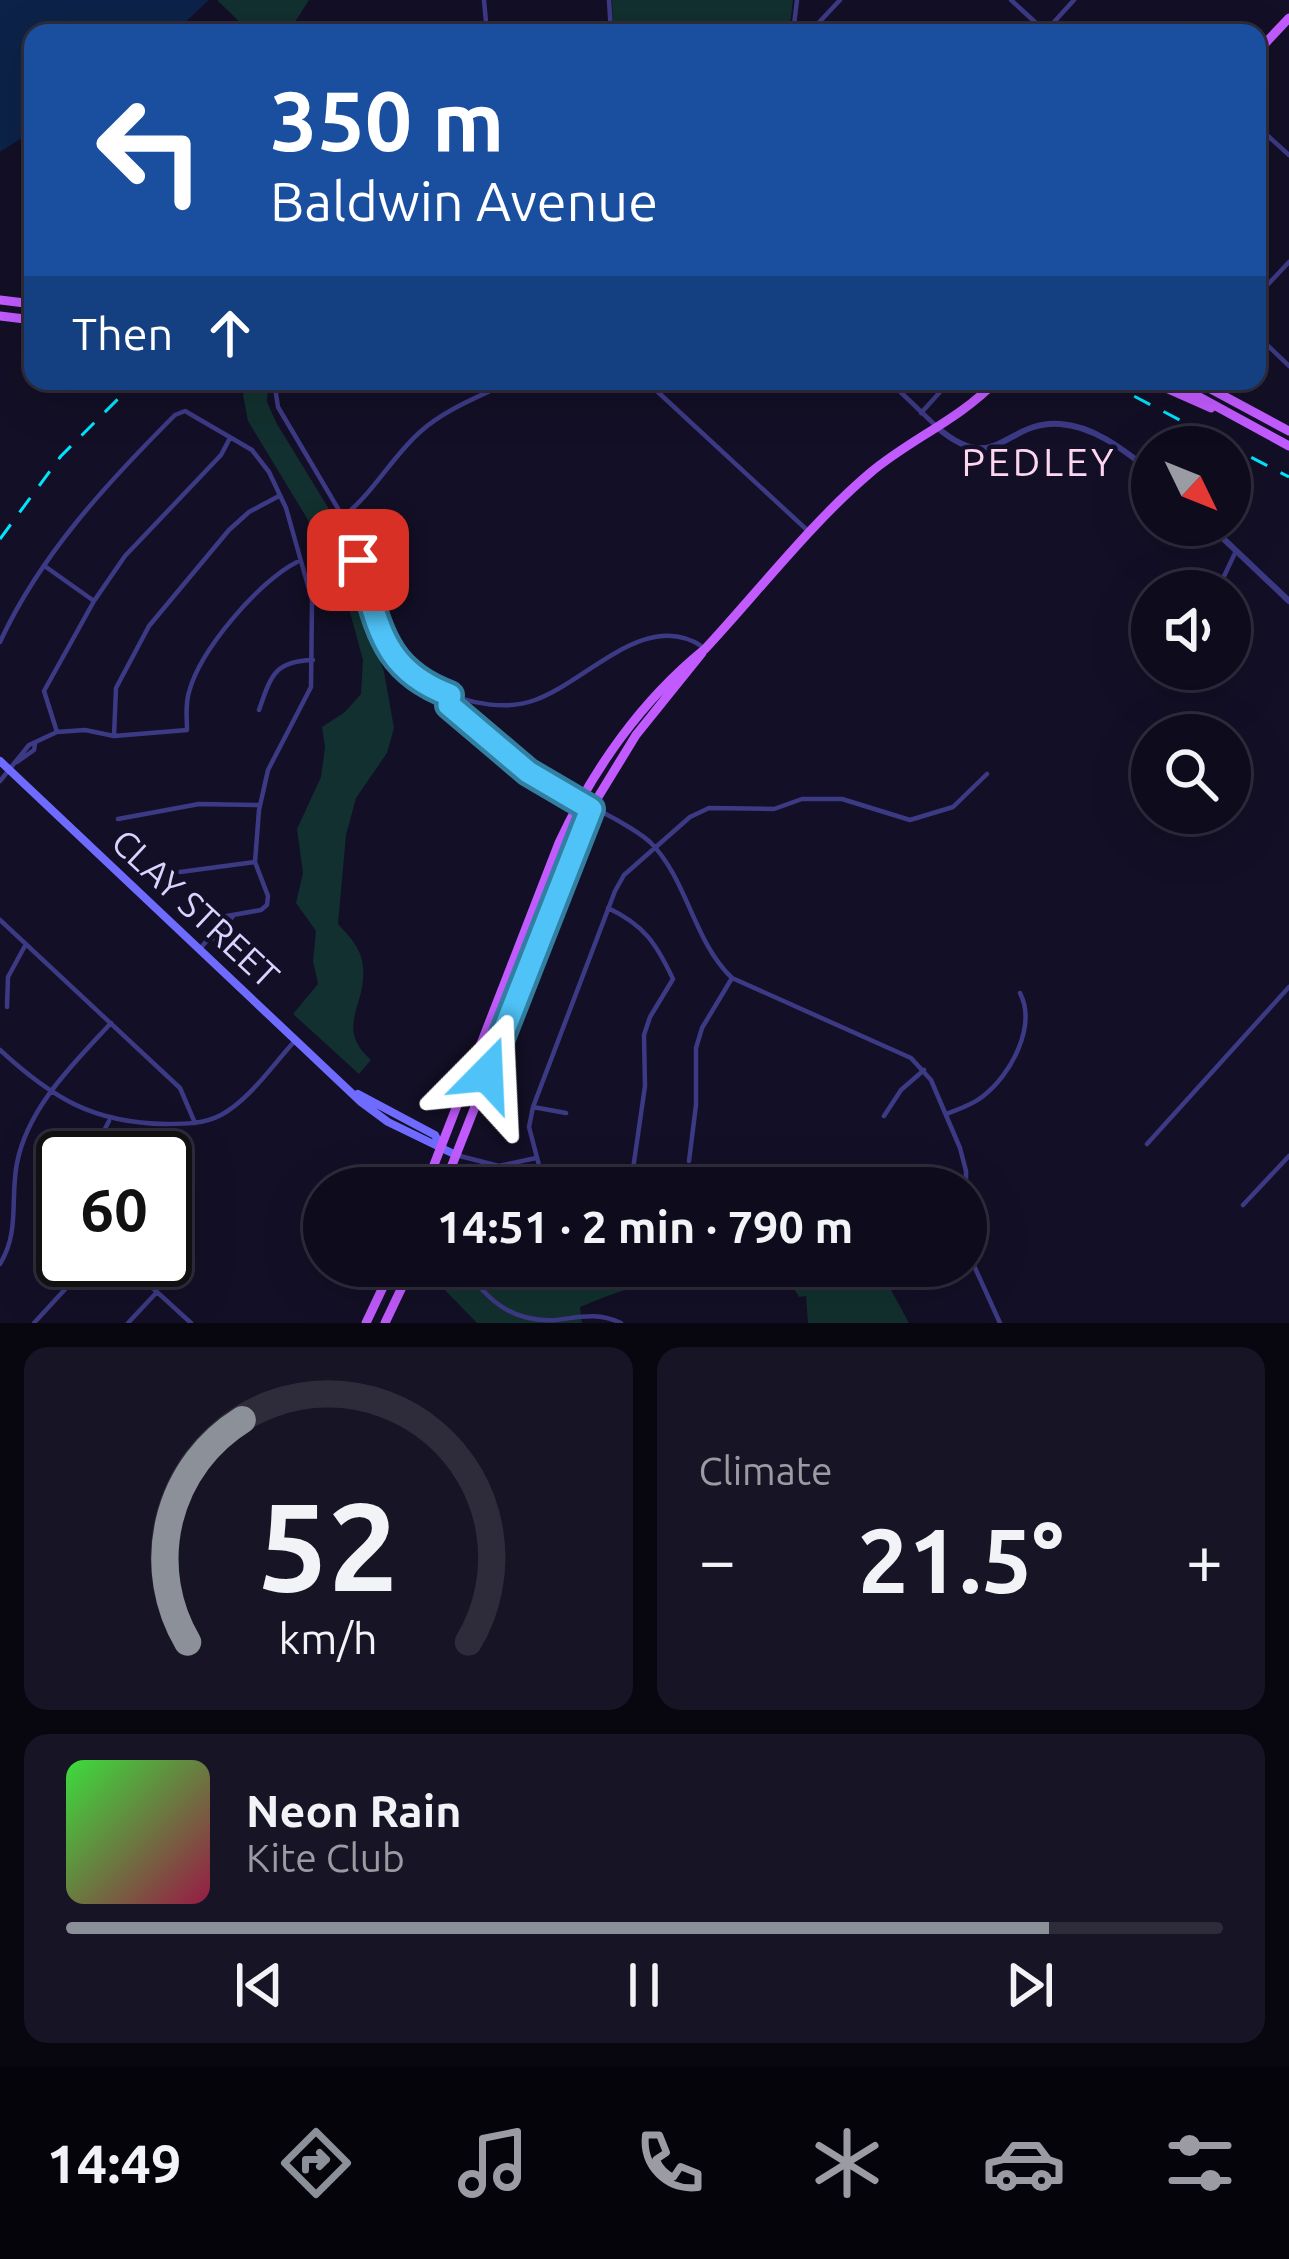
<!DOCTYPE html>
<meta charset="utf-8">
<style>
body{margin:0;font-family:Ubuntu,sans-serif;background:#171425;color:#f1f3f6;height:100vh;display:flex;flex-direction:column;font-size:45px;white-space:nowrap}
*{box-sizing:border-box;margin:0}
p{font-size:39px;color:#9b9ba3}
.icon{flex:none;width:66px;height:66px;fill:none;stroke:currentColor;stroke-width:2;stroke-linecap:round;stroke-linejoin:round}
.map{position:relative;height:1323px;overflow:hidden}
.side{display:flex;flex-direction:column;gap:24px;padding:24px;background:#08060f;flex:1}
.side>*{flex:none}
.top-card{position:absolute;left:24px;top:24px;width:1242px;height:366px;border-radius:24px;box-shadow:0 12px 48px #0002,0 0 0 3px #2e2b3b;background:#1a4fa0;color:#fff;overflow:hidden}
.needle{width:78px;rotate:133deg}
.controls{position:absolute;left:1131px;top:426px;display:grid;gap:24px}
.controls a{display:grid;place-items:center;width:120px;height:120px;border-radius:50%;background:#0e0b1c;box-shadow:0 12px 48px #0002,0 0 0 3px #2e2b3b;font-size:60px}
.speed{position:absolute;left:36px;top:1131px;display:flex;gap:24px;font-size:60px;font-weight:700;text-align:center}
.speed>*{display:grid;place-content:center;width:156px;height:156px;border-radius:50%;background:#0e0b1c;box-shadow:0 12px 48px #0002,0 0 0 3px #2e2b3b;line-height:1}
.speed .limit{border:6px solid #111;border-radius:18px;background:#fff;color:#111}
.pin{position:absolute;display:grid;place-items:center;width:102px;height:102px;color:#fff;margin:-51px;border-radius:24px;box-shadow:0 6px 18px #0006}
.me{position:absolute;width:132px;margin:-66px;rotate:21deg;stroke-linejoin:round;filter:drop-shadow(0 0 9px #0008)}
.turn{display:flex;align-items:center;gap:42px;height:252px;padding:0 48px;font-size:54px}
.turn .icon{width:156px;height:156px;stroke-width:2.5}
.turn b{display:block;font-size:84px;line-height:102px}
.then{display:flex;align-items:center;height:114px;padding:0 48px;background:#0003;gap:24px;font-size:45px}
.big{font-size:90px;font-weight:600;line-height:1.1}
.side .card{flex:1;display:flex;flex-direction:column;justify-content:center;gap:18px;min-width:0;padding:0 42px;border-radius:24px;background:#171425}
.side .dial{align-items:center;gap:0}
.dial svg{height:312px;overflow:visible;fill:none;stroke:#2e2b3b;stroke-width:7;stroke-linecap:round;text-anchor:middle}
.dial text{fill:#f1f3f6;stroke:none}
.song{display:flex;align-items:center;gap:36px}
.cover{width:144px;height:144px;border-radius:18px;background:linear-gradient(135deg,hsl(120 70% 55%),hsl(340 70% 35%))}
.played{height:12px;border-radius:6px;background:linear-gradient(90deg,#8c9099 85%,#2e2b3b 85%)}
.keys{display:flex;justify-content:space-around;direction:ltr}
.heat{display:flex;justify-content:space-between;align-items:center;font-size:66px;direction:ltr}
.side .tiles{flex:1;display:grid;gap:24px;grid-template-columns:1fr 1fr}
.card:last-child{grid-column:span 2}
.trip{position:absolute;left:303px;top:1167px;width:684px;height:120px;border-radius:60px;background:#0e0b1c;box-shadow:0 12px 48px #0002,0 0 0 3px #2e2b3b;font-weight:600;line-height:120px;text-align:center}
.tabs{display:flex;height:192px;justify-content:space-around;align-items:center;background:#06040b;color:#9b9ba3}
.tabs .icon{width:84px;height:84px}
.tabs .on{color:#8c9099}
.tabs b{font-size:54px;color:#f1f3f6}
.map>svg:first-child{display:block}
.green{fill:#12302f}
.water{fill:#0c2248}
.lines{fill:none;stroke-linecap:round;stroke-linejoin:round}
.minor{stroke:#3d3a85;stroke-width:4.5}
.tertiary{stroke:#3d3a85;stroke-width:6}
.secondary{stroke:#6f6bff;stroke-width:8}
.primary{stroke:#c25bff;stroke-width:9}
.rail{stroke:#00e5ff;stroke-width:3;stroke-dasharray:18 15;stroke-linecap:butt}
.route-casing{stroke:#337fa1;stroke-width:30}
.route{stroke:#4fc3f7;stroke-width:21}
.labels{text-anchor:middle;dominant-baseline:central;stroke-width:9;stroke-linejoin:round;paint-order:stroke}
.street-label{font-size:36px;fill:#d9d4ff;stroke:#130f26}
.neighbourhood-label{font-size:39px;letter-spacing:3px;fill:#ffd6f0;stroke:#130f26}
</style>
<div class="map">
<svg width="1289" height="1323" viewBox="0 0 1289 1323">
<rect width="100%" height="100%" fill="#130f26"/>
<path class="green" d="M 217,0 L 309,0 L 288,33 L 251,33 Z
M 612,0 L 793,0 L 789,33 L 613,33 Z
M 249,381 L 268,381 L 267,402 L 277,424 L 332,514 L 384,672 L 394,728 L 387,753 L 356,798 L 346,835 L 338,924 C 350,937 362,949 363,967 C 367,1006 334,1027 371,1060 L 359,1074 L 293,1014 L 318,984 L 313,961 L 316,931 L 296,903 L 303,873 L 297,829 L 321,777 L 325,747 L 322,727 L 345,712 L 361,694 L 363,660 L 338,568 L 314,543 L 308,520 L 248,421 L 243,395 Z
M 435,1266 L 475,1271 L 486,1266 L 878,1266 L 909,1323 L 808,1323 L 806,1296 L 799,1297 L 785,1273 C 770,1282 729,1290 711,1287 C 701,1286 692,1281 683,1281 C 645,1281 614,1293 580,1307 L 582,1323 L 477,1323 L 430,1275 Z"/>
<path class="water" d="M 0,0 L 209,0 L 174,33 L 33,33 L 33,131 L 0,152 Z"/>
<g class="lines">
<path class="minor" d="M 484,0 L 487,33
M 609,0 L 611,33
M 1011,0 L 1047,33
M 793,33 L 797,0
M 809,33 L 840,0
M 1044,33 L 1074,0
M 1257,126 L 1289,155
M 1257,296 L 1289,262
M 1257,335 L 1289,366
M 274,381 L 278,407 L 343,517 L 386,646 C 399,669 419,683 443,692 C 471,703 506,711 535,700 C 588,681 646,608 703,647
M 646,381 L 807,530
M 889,381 L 935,425
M 921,413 L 950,381
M 343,517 C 375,491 391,458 420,432 C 445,409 481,396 511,381
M 46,567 L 94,601
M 1217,591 L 1236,551
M 0,642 C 40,555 108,482 175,415 L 185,411 L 252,450 L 269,472 L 286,508 L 312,600 L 311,687 L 268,770 L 259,810 L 255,862 L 268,896 L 267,905 L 261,910 L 227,916 L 200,949
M 450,695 L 449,705 C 477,729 505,758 536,777 C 566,796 627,821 650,842 C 688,880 693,941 732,978 L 911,1058 L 931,1080 L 960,1148 L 966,1171 L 966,1195
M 259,710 C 271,676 274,661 313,660
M 57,732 L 44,691 L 94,601 L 125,556 L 221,455 L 230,438
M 114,736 L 116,688 L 149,626 L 229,530 L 249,512 L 279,496
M 17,762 L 34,750 L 35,744
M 0,781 L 29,745 L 57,732 L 85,730 L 114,736 L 187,730 C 187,717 185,705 189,692 C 200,650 259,581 297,562
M 118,819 L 199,804 L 260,805
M 180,872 L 255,862
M 0,920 L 180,1088 L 195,1123
M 209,939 L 215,938 L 233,916
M 7,1007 L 8,977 L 26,944
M 0,1050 C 52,1098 93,1123 166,1124 C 184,1124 204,1124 221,1115 C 249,1100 272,1066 293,1043
M 533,1107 L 566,1113
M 946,1114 C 959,1109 972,1105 982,1097 C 1011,1075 1037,1026 1020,993
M 884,1116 L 901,1090 L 924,1070
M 1147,1144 L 1289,987
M 456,1155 L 499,1166 L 536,1158
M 90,1158 L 109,1121
M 689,1161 L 696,1105 L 696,1048 L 702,1028 L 732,978
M 165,1177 L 167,1172
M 472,1188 L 481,1166
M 545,1188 L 529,1127 L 533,1107 L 615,891 L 624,875 L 690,817 L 709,808 L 774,809 L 802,799 L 842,799 L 910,820 L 953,807 L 987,774
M 605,1188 L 624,1184 L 632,1176 L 645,1086 L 644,1035 L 650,1017 L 673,979 C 656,943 644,925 608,908
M 1243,1205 L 1289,1156
M 966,1248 L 1000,1323
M 122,1260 L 191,1323
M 0,1264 C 20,1232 10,1198 17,1163 C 28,1107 74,1063 111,1023
M 463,1266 C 487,1300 512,1323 556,1320 C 580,1317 598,1312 621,1323
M 34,1323 L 92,1260
M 128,1323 L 157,1292"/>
<path class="tertiary" d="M 939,429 C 997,477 1005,420 1060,424 C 1095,426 1126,452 1152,472
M 1209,525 L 1289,601"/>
<path class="secondary" d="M 0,761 L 361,1102 L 388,1122 L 456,1155
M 358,1094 L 435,1135 L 440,1145"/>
<path class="primary" d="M 1257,52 L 1289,18
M 0,300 L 33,304
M 0,316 L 33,320
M 1150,381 L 1211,408
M 1170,381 L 1289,446
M 1196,381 L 1289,431
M 425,1188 L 559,843 C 593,769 642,700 705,649 C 757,593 812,522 870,473 C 910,439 959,420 996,381
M 443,1188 L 595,802 L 636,735 L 702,653
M 366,1323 L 393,1266
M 385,1323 L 412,1266"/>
<path class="rail" d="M 1105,381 L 1289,477
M 0,539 L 61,456 L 136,381"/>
</g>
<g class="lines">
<defs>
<path id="route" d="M 358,560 C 379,623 380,669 450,695 L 449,705 L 528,772 L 591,809 L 487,1074"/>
</defs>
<use href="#route" class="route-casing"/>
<use href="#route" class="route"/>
</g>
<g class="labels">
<g class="street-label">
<text transform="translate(196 908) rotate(43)">CLAY STREET</text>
</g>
<g class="neighbourhood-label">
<text x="1039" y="461">PEDLEY</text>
</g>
</g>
</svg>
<div class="controls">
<a><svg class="needle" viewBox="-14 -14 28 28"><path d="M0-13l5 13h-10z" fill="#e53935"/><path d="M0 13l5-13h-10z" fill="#9b9ba3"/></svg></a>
<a><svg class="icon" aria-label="sound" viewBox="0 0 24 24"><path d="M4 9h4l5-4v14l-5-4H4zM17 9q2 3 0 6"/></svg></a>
<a><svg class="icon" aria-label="search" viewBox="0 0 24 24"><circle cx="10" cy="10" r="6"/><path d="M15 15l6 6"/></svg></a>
</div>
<div class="speed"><div class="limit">60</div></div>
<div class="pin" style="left:358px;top:560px;background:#d93025"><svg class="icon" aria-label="arrive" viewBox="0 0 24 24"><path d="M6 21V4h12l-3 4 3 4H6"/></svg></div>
<svg class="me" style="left:487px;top:1074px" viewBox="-20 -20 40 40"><path d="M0-17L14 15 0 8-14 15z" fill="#4fc3f7" stroke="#fff" stroke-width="4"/></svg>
<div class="trip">14:51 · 2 min · 790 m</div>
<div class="top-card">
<div class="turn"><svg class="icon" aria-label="left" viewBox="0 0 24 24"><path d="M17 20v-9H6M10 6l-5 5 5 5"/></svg><div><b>350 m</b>Baldwin Avenue</div></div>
<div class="then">Then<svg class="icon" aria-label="ahead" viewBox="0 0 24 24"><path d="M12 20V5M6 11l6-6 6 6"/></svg></div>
</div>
</div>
<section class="side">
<div class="tiles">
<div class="card dial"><svg viewBox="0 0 100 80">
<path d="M14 69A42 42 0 1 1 86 69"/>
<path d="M14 69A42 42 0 0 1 28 12" stroke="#8c9099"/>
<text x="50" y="56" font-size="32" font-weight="700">52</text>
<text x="50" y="72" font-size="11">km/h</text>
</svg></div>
<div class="card"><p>Climate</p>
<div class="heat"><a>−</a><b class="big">21.5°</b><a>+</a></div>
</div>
<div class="card">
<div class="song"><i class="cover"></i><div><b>Neon Rain</b><p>Kite Club</p></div></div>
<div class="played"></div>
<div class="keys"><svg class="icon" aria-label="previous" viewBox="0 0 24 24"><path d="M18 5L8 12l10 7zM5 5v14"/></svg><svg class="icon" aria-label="pause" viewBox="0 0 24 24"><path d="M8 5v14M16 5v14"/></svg><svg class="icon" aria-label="next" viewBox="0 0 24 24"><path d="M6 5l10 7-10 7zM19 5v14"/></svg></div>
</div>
</div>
</section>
<nav class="tabs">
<b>14:49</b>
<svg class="icon on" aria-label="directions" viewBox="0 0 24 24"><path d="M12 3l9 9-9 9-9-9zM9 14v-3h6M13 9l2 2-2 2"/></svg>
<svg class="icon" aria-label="music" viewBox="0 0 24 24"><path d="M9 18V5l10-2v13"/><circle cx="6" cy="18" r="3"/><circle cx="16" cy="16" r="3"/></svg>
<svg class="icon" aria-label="phone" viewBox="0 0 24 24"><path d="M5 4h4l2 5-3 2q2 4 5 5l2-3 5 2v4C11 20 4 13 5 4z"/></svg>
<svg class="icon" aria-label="climate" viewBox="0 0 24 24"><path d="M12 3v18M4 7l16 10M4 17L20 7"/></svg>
<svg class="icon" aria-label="car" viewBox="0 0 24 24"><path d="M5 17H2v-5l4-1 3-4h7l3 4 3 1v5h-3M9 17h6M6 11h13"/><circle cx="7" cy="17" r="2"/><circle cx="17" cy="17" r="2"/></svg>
<svg class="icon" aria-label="filters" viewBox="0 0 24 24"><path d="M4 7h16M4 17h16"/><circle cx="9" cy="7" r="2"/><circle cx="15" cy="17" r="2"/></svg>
</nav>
